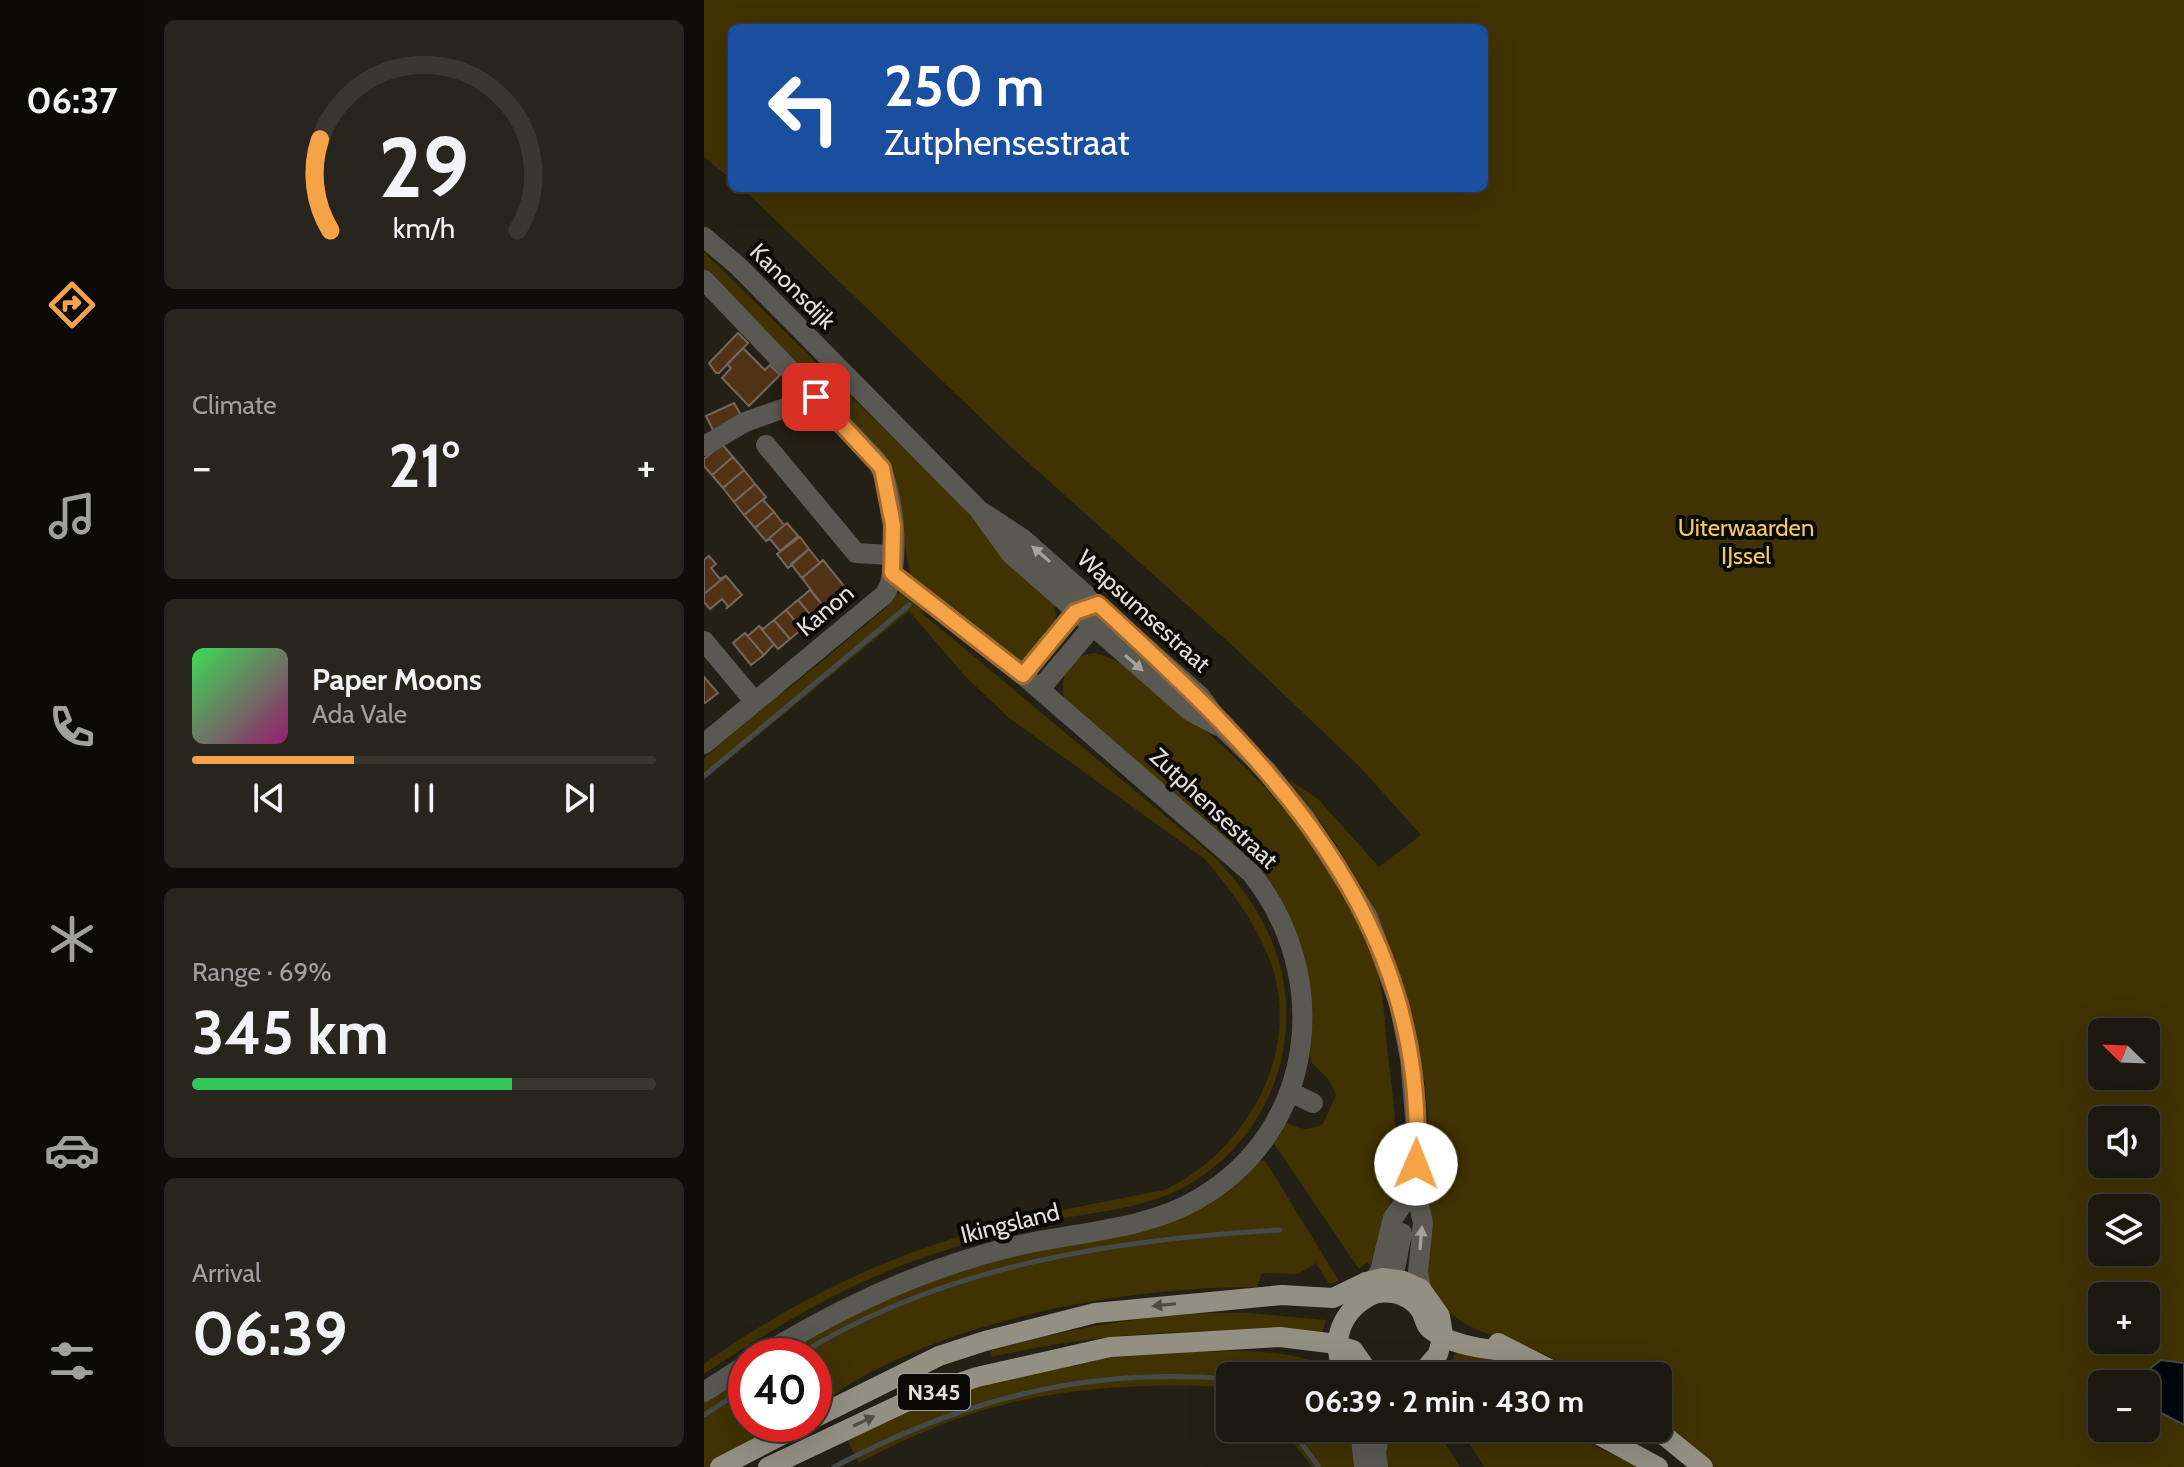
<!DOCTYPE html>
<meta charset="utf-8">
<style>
body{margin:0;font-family:Cabin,sans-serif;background:#28251e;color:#f1f3f6;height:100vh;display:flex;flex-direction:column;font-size:30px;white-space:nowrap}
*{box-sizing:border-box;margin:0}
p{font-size:26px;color:#a0a09f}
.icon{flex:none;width:44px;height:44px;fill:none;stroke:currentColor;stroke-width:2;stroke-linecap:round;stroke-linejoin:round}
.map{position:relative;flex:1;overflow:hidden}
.drawer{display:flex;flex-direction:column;gap:20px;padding:20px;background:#0f0d09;width:560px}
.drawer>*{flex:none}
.banner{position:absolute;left:24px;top:24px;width:760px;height:168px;border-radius:12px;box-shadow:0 8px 32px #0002,0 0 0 2px #393730;background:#1a4fa0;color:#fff;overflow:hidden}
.needle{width:52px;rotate:293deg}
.tools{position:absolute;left:1384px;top:1018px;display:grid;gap:16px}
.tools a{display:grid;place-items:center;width:72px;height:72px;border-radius:12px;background:#1b1810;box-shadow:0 8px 32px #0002,0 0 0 2px #393730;font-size:40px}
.speed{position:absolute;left:24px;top:1338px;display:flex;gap:16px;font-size:40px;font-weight:700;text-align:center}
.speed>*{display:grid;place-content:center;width:104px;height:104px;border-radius:50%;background:#1b1810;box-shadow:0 8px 32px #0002,0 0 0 2px #393730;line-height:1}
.speed .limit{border:12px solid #d22;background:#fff;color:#111}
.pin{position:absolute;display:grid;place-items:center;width:68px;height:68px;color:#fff;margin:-34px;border-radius:16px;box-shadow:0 4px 12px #0006}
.me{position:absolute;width:88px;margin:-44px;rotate:1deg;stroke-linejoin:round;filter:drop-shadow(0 0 6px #0008)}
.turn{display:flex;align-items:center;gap:28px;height:168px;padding:0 24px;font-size:36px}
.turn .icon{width:104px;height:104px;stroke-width:2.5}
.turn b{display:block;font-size:56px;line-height:68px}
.big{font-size:60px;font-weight:700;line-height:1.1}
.drawer .tile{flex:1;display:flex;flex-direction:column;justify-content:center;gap:12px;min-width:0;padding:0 28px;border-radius:12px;background:#28251e}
.drawer .dial{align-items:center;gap:0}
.dial svg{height:208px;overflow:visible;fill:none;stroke:#393730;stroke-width:7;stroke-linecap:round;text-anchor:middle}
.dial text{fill:#f1f3f6;stroke:none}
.song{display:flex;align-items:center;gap:24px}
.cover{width:96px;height:96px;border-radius:12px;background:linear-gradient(135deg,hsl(130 70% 55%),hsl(320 70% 35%))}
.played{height:8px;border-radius:4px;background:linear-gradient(90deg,#f6a247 35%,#393730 35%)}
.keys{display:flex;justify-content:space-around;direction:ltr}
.heat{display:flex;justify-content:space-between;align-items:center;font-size:44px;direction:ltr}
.charge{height:12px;border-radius:6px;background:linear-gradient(90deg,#34c759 69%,#393730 0)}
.trip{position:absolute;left:512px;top:1362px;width:456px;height:80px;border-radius:12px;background:#1b1810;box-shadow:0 8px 32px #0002,0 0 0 2px #393730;font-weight:700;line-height:80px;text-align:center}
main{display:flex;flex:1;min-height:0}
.tab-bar{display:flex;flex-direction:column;width:144px;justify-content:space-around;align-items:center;background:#0b0a06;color:#a0a09f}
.tab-bar .icon{width:56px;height:56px}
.tab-bar .selected{color:#f6a247}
.tab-bar b{font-size:36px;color:#f1f3f6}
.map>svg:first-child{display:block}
.green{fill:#403201;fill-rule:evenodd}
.water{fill:#01080d;stroke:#45494a;stroke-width:2}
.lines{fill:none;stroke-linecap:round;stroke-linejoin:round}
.stream{stroke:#45494a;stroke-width:5}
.building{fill:#523214;stroke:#73675d;stroke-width:2}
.minor{stroke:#5a5852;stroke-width:20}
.major{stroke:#948f83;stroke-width:20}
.oneway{fill:#a6a39c}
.oneway2{fill:#504c44}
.route-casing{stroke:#a0692e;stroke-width:20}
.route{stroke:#f6a247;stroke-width:14}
.labels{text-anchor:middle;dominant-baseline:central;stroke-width:8;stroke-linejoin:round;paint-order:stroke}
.shield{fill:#0c0a06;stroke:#a3a09a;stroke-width:2}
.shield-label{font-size:22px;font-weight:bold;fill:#e4e1d9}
.street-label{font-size:24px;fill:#e4e1d9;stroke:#0c0a06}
.park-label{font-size:24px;fill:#f0cd5d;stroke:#0c0a06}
</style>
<main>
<nav class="tab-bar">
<b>06:37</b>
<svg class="icon selected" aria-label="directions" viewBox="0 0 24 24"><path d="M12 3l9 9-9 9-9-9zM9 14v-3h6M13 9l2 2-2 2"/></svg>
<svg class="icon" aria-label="music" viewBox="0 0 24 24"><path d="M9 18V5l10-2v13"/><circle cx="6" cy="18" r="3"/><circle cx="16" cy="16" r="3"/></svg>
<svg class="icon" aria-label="phone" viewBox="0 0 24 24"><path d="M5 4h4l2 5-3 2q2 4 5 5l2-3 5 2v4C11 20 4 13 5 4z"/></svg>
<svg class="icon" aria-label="climate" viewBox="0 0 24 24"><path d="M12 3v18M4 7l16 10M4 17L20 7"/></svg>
<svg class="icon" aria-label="car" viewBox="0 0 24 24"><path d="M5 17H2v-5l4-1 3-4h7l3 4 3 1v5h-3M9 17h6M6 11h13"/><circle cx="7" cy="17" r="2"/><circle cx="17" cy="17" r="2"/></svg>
<svg class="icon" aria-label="filters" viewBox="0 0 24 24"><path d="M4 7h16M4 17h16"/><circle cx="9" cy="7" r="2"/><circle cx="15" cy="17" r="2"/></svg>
</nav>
<section class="drawer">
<div class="tile dial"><svg viewBox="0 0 100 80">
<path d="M14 69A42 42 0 1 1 86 69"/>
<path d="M14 69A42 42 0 0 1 10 34" stroke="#f6a247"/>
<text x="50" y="56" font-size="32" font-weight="700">29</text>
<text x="50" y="72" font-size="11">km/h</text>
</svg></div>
<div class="tile"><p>Climate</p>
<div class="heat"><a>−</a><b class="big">21°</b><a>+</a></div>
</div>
<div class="tile">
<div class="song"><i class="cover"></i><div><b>Paper Moons</b><p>Ada Vale</p></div></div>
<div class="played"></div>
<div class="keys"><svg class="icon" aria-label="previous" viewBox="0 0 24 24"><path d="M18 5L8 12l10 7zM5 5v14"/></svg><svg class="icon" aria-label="pause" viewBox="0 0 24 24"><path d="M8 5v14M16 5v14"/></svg><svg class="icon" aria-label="next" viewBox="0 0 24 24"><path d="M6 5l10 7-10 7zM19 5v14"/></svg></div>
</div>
<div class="tile"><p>Range · 69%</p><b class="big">345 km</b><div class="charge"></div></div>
<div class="tile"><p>Arrival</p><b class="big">06:39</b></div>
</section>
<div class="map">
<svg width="1480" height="1467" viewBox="0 0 1480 1467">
<rect width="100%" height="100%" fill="#242015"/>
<path class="green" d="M 0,0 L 1480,0 L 1480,1467 L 1010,1467 L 954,1418 L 954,1376 C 932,1376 902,1381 882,1376 C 869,1372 856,1362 844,1356 C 817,1343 771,1334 750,1316 C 740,1308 730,1293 725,1281 C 717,1260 727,1179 726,1149 C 721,1004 675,891 584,779 L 614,799 L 675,867 L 717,835 L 656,767 L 531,648 L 307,447 L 38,188 L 780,188 L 780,28 L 28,28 L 28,180 L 0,157 ZM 1398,1032 L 1442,1032 L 1442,1076 L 1398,1076 ZM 1398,1120 L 1442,1120 L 1442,1164 L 1398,1164 ZM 1398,1208 L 1442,1208 L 1442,1252 L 1398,1252 ZM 1398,1296 L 1442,1296 L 1442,1340 L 1398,1340 ZM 1398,1384 L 1442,1384 L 1442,1428 L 1398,1428 Z
M 0,252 L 231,479 L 350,603 L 352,620 L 320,664 L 206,574 L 189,480 L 0,272 Z
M 200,590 L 217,600 L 220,615 L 508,855 C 555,901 586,959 582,1026 C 578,1104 526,1174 452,1199 C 418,1211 381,1213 346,1221 C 296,1232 248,1247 201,1264 C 128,1292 65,1331 0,1374 L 0,1364 C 89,1300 189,1252 296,1225 C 351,1210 407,1201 463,1189 C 543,1149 598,1053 567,963 C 552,923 528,892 501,859 L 305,718 L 261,676 L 205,611 L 0,780 L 0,758 L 31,732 L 32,725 L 74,690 L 82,691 L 183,607 L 184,599 Z
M 391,653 C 426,662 454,692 481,714 C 561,778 647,872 674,973 C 681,1003 681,1034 685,1063 C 688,1090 692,1115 691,1142 C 689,1183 687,1229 666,1266 L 663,1262 L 655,1269 L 569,1142 L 579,1120 C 593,1129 603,1132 619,1124 L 632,1095 L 625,1080 L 607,1062 L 590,934 L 468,793 L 471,789 L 467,785 L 463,788 L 362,704 C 353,681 363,655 391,653 Z
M 557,1160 L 562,1162 L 635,1281 L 625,1284 L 612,1263 L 594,1274 L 558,1273 L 553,1287 C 423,1287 263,1316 149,1382 C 135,1390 124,1402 110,1411 L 110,1356 L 67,1356 L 96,1338 L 262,1266 L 431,1228 L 549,1161 L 552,1164 Z
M 545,1313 L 622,1320 L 618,1334 C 505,1327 398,1332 287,1357 L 286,1351 C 368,1327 458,1311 545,1313 Z
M 753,1348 L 828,1376 L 792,1376 L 748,1362 Z
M 467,1352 C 515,1352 598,1343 634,1376 L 526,1376 L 526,1387 C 453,1383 373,1386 302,1404 C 251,1416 200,1439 155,1463 L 140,1434 L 241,1394 L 398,1357 Z
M 42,1373 L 42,1424 L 87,1424 L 6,1467 L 0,1467 L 0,1401 Z
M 578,1428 L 650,1428 L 653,1467 L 608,1467 Z
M 684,1428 L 731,1428 L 756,1467 L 681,1467 Z
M 756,1428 L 853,1428 L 935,1467 L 780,1467 Z"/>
<path class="water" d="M 1457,1360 L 1480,1363 L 1480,1425 L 1442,1405 L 1442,1384 L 1434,1384 L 1438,1375 Z"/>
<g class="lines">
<path class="stream" d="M 0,776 L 205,605
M 93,1356 C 237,1266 410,1239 576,1230
M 0,1415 L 42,1388
M 586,1428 L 615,1467
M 130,1467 C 257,1400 381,1367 526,1379"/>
</g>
<path class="building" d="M 34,333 L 44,343 L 15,373 L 12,373 L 5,363 Z
M 39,348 L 61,370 L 66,365 L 76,375 L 45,406 L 18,378 L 27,368 L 23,364 Z
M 30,403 L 38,417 L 10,432 L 2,416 Z
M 18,444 L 29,457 L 8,475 L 0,466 L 0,459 Z
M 29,457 L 40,470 L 19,488 L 8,475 Z
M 40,470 L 51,484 L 30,502 L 19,488 Z
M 51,484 L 62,497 L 40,515 L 30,502 Z
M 62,497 L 59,500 L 70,512 L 51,528 L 40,515 Z
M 70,512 L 80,525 L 83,523 L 62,541 L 51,528 Z
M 83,523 L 94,536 L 76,551 L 66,539 L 62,541 Z
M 96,537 L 105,549 L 84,568 L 73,554 Z
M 105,549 L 116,563 L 98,578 L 87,564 Z
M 5,556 L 12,564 L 7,568 L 16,579 L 22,576 L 0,594 L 0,560 Z
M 119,560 L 144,591 L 120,607 L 98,578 Z
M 22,576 L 38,595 L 22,609 L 24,606 L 18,599 L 6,609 L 0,602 L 0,594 Z
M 106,590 L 120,607 L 110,619 L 94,600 Z
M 94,600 L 110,619 L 98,629 L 82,610 Z
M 82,610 L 98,629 L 86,639 L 70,620 Z
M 70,620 L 86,639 L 74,649 L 55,626 L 59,629 Z
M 55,626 L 74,649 L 70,644 L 60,655 L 41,633 L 44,636 Z
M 41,633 L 60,655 L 47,665 L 29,643 Z
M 0,677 L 14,693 L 1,703 L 0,702 Z"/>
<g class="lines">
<path class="minor" d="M 0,237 L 35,267 L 275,510 L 307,554 L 486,711 L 514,726
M 0,280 L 172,460 C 190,484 199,571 180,595 L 0,744
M 62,445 L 152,553 L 188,555
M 0,446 L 41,422 L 112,397
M 275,510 L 319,539 L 496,696 L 521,730 L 563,771 L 602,819 L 664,917 L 695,1003 L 706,1058 L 713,1141 L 711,1187 L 719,1223 L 714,1272 L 717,1289
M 0,641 L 51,702
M 319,675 L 371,612 L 381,608
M 336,689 L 388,627 L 391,615
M 586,1092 L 609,1103
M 689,1279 L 698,1233
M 670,1280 L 676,1271 L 689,1218 L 711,1187
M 57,1356 C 137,1307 221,1267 312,1246 C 371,1232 442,1230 494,1199 C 614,1130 629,975 547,873 L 319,675 L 188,573
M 0,1392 L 42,1365
M 656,1428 L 660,1467
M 674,1467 L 672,1453 L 676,1428"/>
<path class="major" d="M 794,1343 L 859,1376
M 723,1370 L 735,1369 L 762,1376
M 644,1376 C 621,1345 639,1305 673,1293 C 691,1291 707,1296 717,1311 C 720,1316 721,1325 725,1328 C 742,1344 782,1350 804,1351
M 110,1418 L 235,1356 L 281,1341 L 391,1313 L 578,1295 L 629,1298 L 662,1282 L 679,1278 L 699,1281 L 717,1289 L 736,1316 L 739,1335 L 734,1354 L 715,1376
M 882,1428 L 954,1467
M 951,1428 L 999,1467
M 16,1467 L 99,1424
M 64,1467 L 206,1400 L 273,1377 L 406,1347 L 576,1337 L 625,1343 L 649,1350 L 667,1376"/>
</g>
<defs><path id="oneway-solid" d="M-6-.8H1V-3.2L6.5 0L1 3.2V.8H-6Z" transform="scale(2)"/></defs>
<g class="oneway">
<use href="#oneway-solid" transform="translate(337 554) rotate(-139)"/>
<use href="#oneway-solid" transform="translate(430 663) rotate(41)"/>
<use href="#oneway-solid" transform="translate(717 1238) rotate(-85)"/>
</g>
<g class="oneway2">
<use href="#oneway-solid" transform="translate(460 1305) rotate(174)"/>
<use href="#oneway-solid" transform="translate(160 1421) rotate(-25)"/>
</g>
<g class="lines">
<defs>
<path id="route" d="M 112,397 L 178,468 L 189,525 L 188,573 L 319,675 L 371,612 L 394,604 C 563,759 725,914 712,1164"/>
</defs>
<use href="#route" class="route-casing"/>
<use href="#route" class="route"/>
</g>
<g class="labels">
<rect class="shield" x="194" y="1374" width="72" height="36" rx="6"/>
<g class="shield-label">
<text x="230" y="1392">N345</text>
</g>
<g class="street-label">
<text transform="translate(89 286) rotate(45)">Kanonsdijk</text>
<text transform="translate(121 610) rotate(-40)">Kanon</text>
<text transform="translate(440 611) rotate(42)">Wapsumsestraat</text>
<text transform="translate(510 808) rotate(43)">Zutphensestraat</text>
<text transform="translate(306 1223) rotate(-14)">Ikingsland</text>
</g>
<g class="park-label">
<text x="1042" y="527">Uiterwaarden<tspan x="1042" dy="28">IJssel</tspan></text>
</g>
</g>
</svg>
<div class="tools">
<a><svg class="needle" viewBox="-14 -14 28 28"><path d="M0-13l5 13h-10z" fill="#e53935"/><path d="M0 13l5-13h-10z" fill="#a0a09f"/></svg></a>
<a><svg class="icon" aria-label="sound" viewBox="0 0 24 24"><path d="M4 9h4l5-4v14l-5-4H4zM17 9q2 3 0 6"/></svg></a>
<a><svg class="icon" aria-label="layers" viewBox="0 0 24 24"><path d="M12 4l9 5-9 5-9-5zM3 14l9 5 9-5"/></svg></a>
<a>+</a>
<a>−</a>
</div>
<div class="speed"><div class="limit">40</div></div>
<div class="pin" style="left:112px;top:397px;background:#d93025"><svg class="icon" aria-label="arrive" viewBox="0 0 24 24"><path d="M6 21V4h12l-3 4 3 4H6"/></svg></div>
<svg class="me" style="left:712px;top:1164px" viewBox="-20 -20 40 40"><circle r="19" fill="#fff"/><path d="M0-13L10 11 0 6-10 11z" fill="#f6a247"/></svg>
<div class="trip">06:39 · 2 min · 430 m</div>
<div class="banner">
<div class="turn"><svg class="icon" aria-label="left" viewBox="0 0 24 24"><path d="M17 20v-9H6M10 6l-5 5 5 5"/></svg><div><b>250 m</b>Zutphensestraat</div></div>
</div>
</div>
</main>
